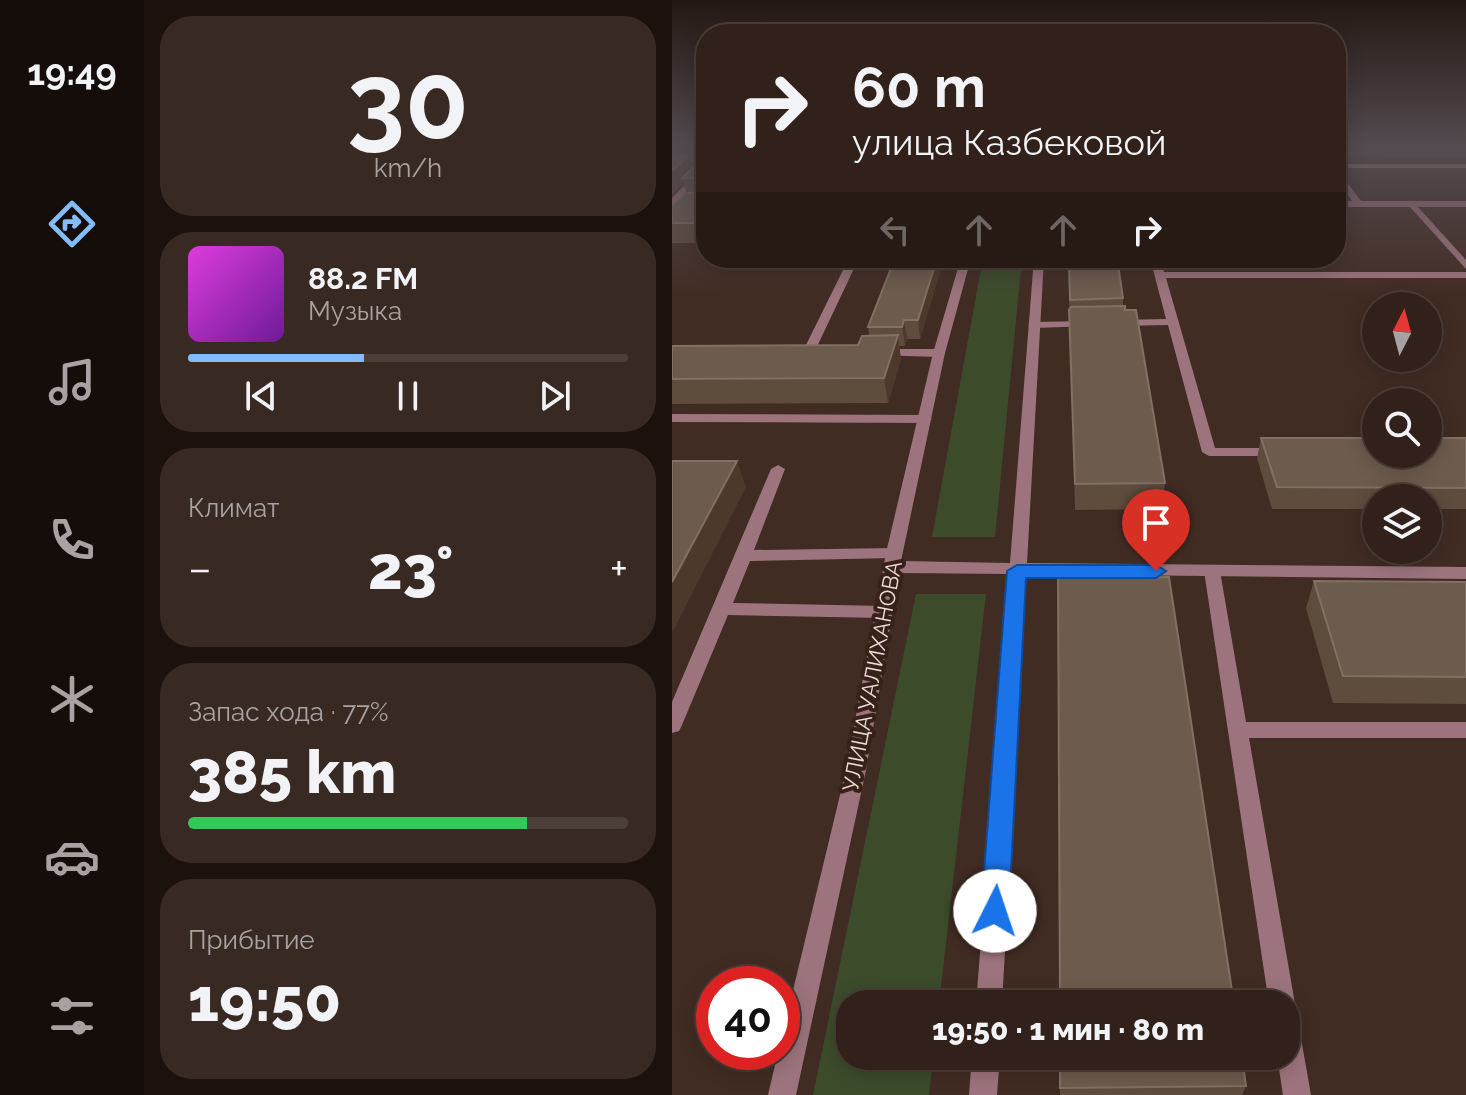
<!DOCTYPE html>
<html lang="ru">
<meta charset="utf-8">
<style>
body{margin:0;font-family:Raleway,sans-serif;background:#392923;color:#f1f3f6;height:100vh;display:flex;flex-direction:column;font-size:30px;white-space:nowrap}
*{box-sizing:border-box;margin:0}
p{font-size:26px;color:#a8a3a2}
.icon{flex:none;width:44px;height:44px;fill:none;stroke:currentColor;stroke-width:2;stroke-linecap:round;stroke-linejoin:round}
.map{position:relative;flex:1;overflow:hidden}
.drawer{display:flex;flex-direction:column;gap:16px;padding:16px;background:#1b120e;width:528px}
.drawer>*{flex:none}
.guide{position:absolute;left:24px;top:24px;width:650px;height:244px;border-radius:32px;box-shadow:0 4px 20px #0003,0 0 0 2px #4c3e39;background:#31211a;color:#f1f3f6;overflow:hidden}
.needle{width:52px;rotate:6deg}
.controls{position:absolute;left:690px;top:292px;display:grid;gap:16px}
.controls a{display:grid;place-items:center;width:80px;height:80px;border-radius:50%;background:#31211a;box-shadow:0 4px 20px #0003,0 0 0 2px #4c3e39;font-size:40px}
.speed{position:absolute;left:24px;top:966px;display:flex;gap:16px;font-size:40px;font-weight:700;text-align:center}
.speed>*{display:grid;place-content:center;width:104px;height:104px;border-radius:50%;background:#31211a;box-shadow:0 4px 20px #0003,0 0 0 2px #4c3e39;line-height:1}
.speed .limit{border:12px solid #d22;background:#fff;color:#111}
.pin{position:absolute;display:grid;place-items:center;width:68px;height:68px;color:#fff;margin:-82px -34px;border-radius:50% 50% 50% 0;rotate:-45deg;box-shadow:0 0 8px #0007}
.pin .icon{rotate:45deg}
.me{position:absolute;width:88px;margin:-44px;rotate:4deg;stroke-linejoin:round;filter:drop-shadow(0 0 6px #0008)}
.turn{display:flex;align-items:center;gap:28px;height:168px;padding:0 24px;font-size:36px}
.turn .icon{width:104px;height:104px;stroke-width:2.5}
.turn b{display:block;font-size:56px;line-height:68px}
.lanes{display:flex;align-items:center;height:76px;padding:0 24px;background:#0003;justify-content:center;gap:40px;direction:ltr}
.lanes .off{opacity:.35}
.big{font-size:60px;font-weight:800;line-height:1.1}
.drawer .widget{flex:1;display:flex;flex-direction:column;justify-content:center;gap:12px;min-width:0;padding:0 28px;border-radius:32px;background:#392923}
.drawer .dial{align-items:center;gap:0}
.dial b{font-size:104px;line-height:1}
.song{display:flex;align-items:center;gap:24px}
.cover{width:96px;height:96px;border-radius:12px;background:linear-gradient(135deg,hsl(300 70% 55%),hsl(280 70% 35%))}
.played{height:8px;border-radius:4px;background:linear-gradient(90deg,#84bcfb 40%,#4c3e39 40%)}
.keys{display:flex;justify-content:space-around;direction:ltr}
.heat{display:flex;justify-content:space-between;align-items:center;font-size:44px;direction:ltr}
.charge{height:12px;border-radius:6px;background:linear-gradient(90deg,#34c759 77%,#4c3e39 0)}
.trip{position:absolute;left:164px;top:990px;width:464px;height:80px;border-radius:32px;background:#31211a;box-shadow:0 4px 20px #0003,0 0 0 2px #4c3e39;font-weight:800;line-height:80px;text-align:center}
main{display:flex;flex:1;min-height:0}
.tabs{display:flex;flex-direction:column;width:144px;justify-content:space-around;align-items:center;background:#140d0a;color:#a8a3a2}
.tabs .icon{width:56px;height:56px}
.tabs .current{color:#84bcfb}
.tabs b{font-size:36px;color:#f1f3f6}
.map>svg:first-child{display:block}
.green{fill:#3c4c2b}
.lines{fill:none;stroke-linecap:round;stroke-linejoin:round}
.service{fill:#9d747d;fill-rule:evenodd}
.minor{fill:#9d747d;fill-rule:evenodd}
.tertiary{fill:#9d747d;fill-rule:evenodd}
.secondary{fill:#da98a7;fill-rule:evenodd}
.wall{fill:#5e4c3d;fill-rule:evenodd}
.shaded-wall{fill:#4c392b}
.building{fill:#6d5c4e;stroke:#817063;stroke-width:2}
.route{fill:#1a73e8;stroke:#114b97;stroke-width:2}
.labels{text-anchor:middle;dominant-baseline:central;stroke-width:8;stroke-linejoin:round;paint-order:stroke}
.street-label{font-size:22px;fill:#edded9;stroke:#37221a}
</style>
<main>
<nav class="tabs">
<b>19:49</b>
<svg class="icon current" aria-label="directions" viewBox="0 0 24 24"><path d="M12 3l9 9-9 9-9-9zM9 14v-3h6M13 9l2 2-2 2"/></svg>
<svg class="icon" aria-label="music" viewBox="0 0 24 24"><path d="M9 18V5l10-2v13"/><circle cx="6" cy="18" r="3"/><circle cx="16" cy="16" r="3"/></svg>
<svg class="icon" aria-label="phone" viewBox="0 0 24 24"><path d="M5 4h4l2 5-3 2q2 4 5 5l2-3 5 2v4C11 20 4 13 5 4z"/></svg>
<svg class="icon" aria-label="climate" viewBox="0 0 24 24"><path d="M12 3v18M4 7l16 10M4 17L20 7"/></svg>
<svg class="icon" aria-label="car" viewBox="0 0 24 24"><path d="M5 17H2v-5l4-1 3-4h7l3 4 3 1v5h-3M9 17h6M6 11h13"/><circle cx="7" cy="17" r="2"/><circle cx="17" cy="17" r="2"/></svg>
<svg class="icon" aria-label="filters" viewBox="0 0 24 24"><path d="M4 7h16M4 17h16"/><circle cx="9" cy="7" r="2"/><circle cx="15" cy="17" r="2"/></svg>
</nav>
<section class="drawer">
<div class="widget dial"><b>30</b><p>km/h</p></div>
<div class="widget">
<div class="song"><i class="cover"></i><div><b>88.2 FM</b><p>Музыка</p></div></div>
<div class="played"></div>
<div class="keys"><svg class="icon" aria-label="previous" viewBox="0 0 24 24"><path d="M18 5L8 12l10 7zM5 5v14"/></svg><svg class="icon" aria-label="pause" viewBox="0 0 24 24"><path d="M8 5v14M16 5v14"/></svg><svg class="icon" aria-label="next" viewBox="0 0 24 24"><path d="M6 5l10 7-10 7zM19 5v14"/></svg></div>
</div>
<div class="widget"><p>Климат</p>
<div class="heat"><a>−</a><b class="big">23°</b><a>+</a></div>
</div>
<div class="widget"><p>Запас хода · 77%</p><b class="big">385 km</b><div class="charge"></div></div>
<div class="widget"><p>Прибытие</p><b class="big">19:50</b></div>
</section>
<div class="map">
<svg width="794" height="1095" viewBox="0 0 794 1095">
<rect width="100%" height="100%" fill="#412c23"/>
<path class="green" d="M 664,145 L 794,145 L 794,158 L 669,157 Z
M 311,258 L 350,258 L 323,537 L 260,537 Z
M 244,594 L 314,594 L 267,1004 L 178,1004 L 178,1056 L 261,1056 L 257,1095 L 141,1095 Z"/>
<g class="lines">
<path class="service" d="M 664,168 L 689,201 L 794,201 L 794,207 L 746,207 L 794,260 L 794,269 L 738,207 L 664,207 L 664,201 L 680,201 L 664,176 Z
M 177,258 L 187,258 L 142,353 L 136,357 L 120,355 L 120,351 L 132,349 Z
M 478,258 L 488,258 L 492,272 L 794,272 L 794,278 L 494,278 L 543,448 L 606,448 L 613,452 L 606,456 L 537,456 L 530,452 L 496,325 L 447,326 L 441,323 L 447,320 L 494,319 Z
M 416,321 L 420,322 L 420,326 L 362,328 L 356,325 L 362,322 Z
M 206,349 L 267,349 L 273,353 L 267,357 L 202,355 L 202,351 Z
M 0,414 L 253,415 L 260,419 L 253,423 L 0,422 Z
M 106,465 L 113,469 L 82,550 L 222,548 L 230,553 L 222,558 L 78,561 L 61,603 L 212,606 L 218,608 L 221,612 L 218,616 L 212,618 L 56,615 L 10,725 L 7,731 L 0,733 L 0,702 L 99,469 Z
M 540,565 L 548,571 L 574,722 L 794,722 L 794,738 L 577,738 L 623,1004 L 616,1015 L 623,1018 L 627,1027 L 639,1095 L 611,1095 L 605,1056 L 614,1056 L 614,1004 L 597,1004 L 532,571 Z"/>
<path class="minor" d="M 31,167 L 34,167 L 34,173 L 0,206 L 0,198 Z"/>
<path class="tertiary" d="M 289,258 L 299,258 L 273,353 L 229,561 L 338,563 L 362,258 L 372,258 L 355,563 L 794,567 L 794,579 L 354,574 L 330,1004 L 304,1004 L 338,574 L 227,573 L 194,770 L 124,1095 L 96,1095 L 106,1052 L 110,1052 L 110,1036 L 174,770 L 214,553 L 261,353 Z
M 300,1056 L 328,1056 L 325,1095 L 297,1095 Z"/>
<path class="secondary" d="M 664,164 L 794,164 L 794,168 L 664,168 Z"/>
</g>
<path class="wall" d="M 0,145 L 34,145 L 34,243 L 0,243 L 0,206 L 15,193 L 11,182 L 0,193 ZM 19,162 L 27,162 L 21,168 Z
M 272,258 L 248,339 L 235,339 L 233,346 L 227,346 L 229,359 L 216,403 L 0,404 L 0,346 L 186,345 L 197,335 L 196,327 Z
M 396,258 L 451,298 L 451,306 L 493,483 L 491,509 L 403,510 Z
M 589,438 L 794,438 L 794,509 L 756,509 L 756,498 L 704,498 L 704,509 L 600,509 L 585,458 Z
M 642,581 L 794,582 L 794,704 L 661,703 L 634,608 Z
M 388,1056 L 574,1086 L 570,1095 L 388,1095 Z"/>
<path class="shaded-wall" d="M 17,155 L 22,172 L 10,178 L 11,182 L 1,193 L 0,171 Z
M 265,258 L 272,258 L 248,339 L 246,320 Z
M 232,320 L 235,339 L 233,346 L 230,327 Z
M 226,335 L 229,359 L 216,403 L 212,378 Z
M 65,461 L 74,487 L 0,633 L 0,582 Z"/>
<path class="building" d="M 0,145 L 34,145 L 34,223 L 0,223 L 0,206 L 14,193 L 31,192 L 32,184 L 27,181 L 30,178 L 10,178 L 31,158 L 32,148 L 29,145 L 0,146 Z
M 0,155 L 17,155 L 0,171 Z
M 223,258 L 265,258 L 246,320 L 232,320 L 230,327 L 196,327 Z
M 397,258 L 445,258 L 451,298 L 398,300 Z
M 453,306 L 453,310 L 464,310 L 493,483 L 403,484 L 397,310 L 399,307 Z
M 226,335 L 212,378 L 0,379 L 0,346 L 186,345 L 190,336 Z
M 589,438 L 704,438 L 704,454 L 756,454 L 756,438 L 794,438 L 794,488 L 605,487 Z
M 0,461 L 65,461 L 0,582 Z
M 497,577 L 562,1004 L 388,1004 L 386,578 Z
M 642,581 L 794,582 L 794,677 L 671,676 Z
M 388,1056 L 570,1056 L 574,1086 L 388,1088 Z"/>
<linearGradient id="sky" x2="0" y2="1"><stop stop-color="#241813"/><stop offset="0.49" stop-color="#544b50"/><stop offset="1" stop-color="#544b50" stop-opacity="0"/></linearGradient>
<rect width="794" height="298" fill="url(#sky)"/>
<path class="route" d="M 345,565 L 484,565 L 494,571 L 484,578 L 354,578 L 337,911 L 333,921 L 323,925 L 313,921 L 309,911 L 335,571 Z"/>
<g class="labels">
<g class="street-label">
<text transform="translate(200 676) rotate(-79)">УЛИЦА УАЛИХАНОВА</text>
</g>
</g>
</svg>
<div class="controls">
<a><svg class="needle" viewBox="-14 -14 28 28"><path d="M0-13l5 13h-10z" fill="#e53935"/><path d="M0 13l5-13h-10z" fill="#a8a3a2"/></svg></a>
<a><svg class="icon" aria-label="search" viewBox="0 0 24 24"><circle cx="10" cy="10" r="6"/><path d="M15 15l6 6"/></svg></a>
<a><svg class="icon" aria-label="layers" viewBox="0 0 24 24"><path d="M12 4l9 5-9 5-9-5zM3 14l9 5 9-5"/></svg></a>
</div>
<div class="speed"><div class="limit">40</div></div>
<div class="pin" style="left:484px;top:571px;background:#d93025"><svg class="icon" aria-label="arrive" viewBox="0 0 24 24"><path d="M6 21V4h12l-3 4 3 4H6"/></svg></div>
<svg class="me" style="left:323px;top:911px" viewBox="-20 -20 40 40"><circle r="19" fill="#fff"/><path d="M0-13L10 11 0 6-10 11z" fill="#1a73e8"/></svg>
<div class="trip">19:50 · 1 мин · 80 m</div>
<div class="guide">
<div class="turn"><svg class="icon" aria-label="right" viewBox="0 0 24 24"><path d="M7 20v-9h11M14 6l5 5-5 5"/></svg><div><b>60 m</b>улица Казбековой</div></div>
<div class="lanes"><svg class="icon off" aria-label="left" viewBox="0 0 24 24"><path d="M17 20v-9H6M10 6l-5 5 5 5"/></svg><svg class="icon off" aria-label="ahead" viewBox="0 0 24 24"><path d="M12 20V5M6 11l6-6 6 6"/></svg><svg class="icon off" aria-label="ahead" viewBox="0 0 24 24"><path d="M12 20V5M6 11l6-6 6 6"/></svg><svg class="icon" aria-label="right" viewBox="0 0 24 24"><path d="M7 20v-9h11M14 6l5 5-5 5"/></svg></div>
</div>
</div>
</main>
